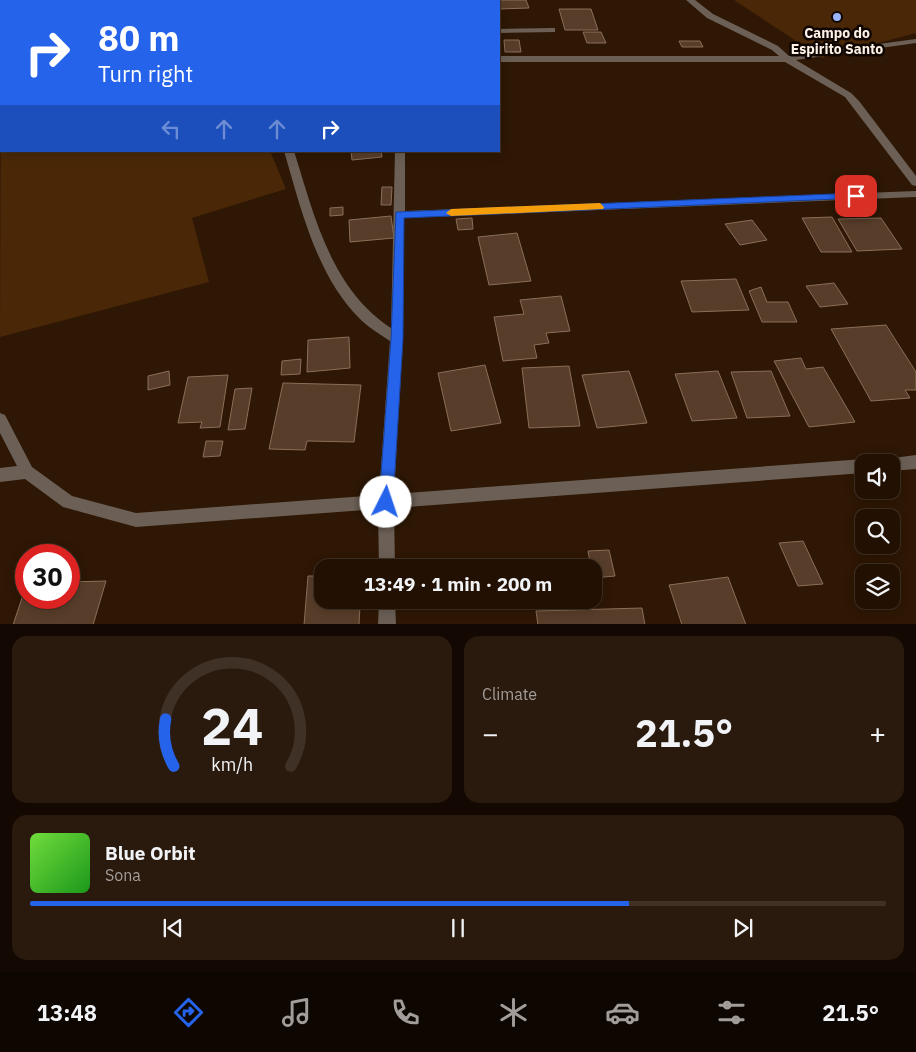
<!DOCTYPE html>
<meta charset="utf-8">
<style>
body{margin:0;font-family:"IBM Plex Sans",sans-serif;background:#2a1a0d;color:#f1f3f6;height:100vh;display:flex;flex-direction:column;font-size:19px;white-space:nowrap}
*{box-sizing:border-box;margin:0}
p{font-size:16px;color:#a29d9a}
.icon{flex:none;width:28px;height:28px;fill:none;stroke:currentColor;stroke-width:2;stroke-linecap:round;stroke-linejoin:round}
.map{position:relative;height:624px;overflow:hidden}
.sheet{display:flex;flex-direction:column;gap:12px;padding:12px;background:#130902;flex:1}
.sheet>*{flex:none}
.top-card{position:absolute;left:0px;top:0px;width:500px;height:152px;box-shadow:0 2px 12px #0003,0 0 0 1px #3f3125;background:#2563eb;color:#fff;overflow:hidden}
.tools{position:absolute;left:855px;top:454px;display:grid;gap:10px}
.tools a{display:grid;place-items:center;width:45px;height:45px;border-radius:10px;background:#221103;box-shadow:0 2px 12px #0003,0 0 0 1px #3f3125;font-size:25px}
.speed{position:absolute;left:15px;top:544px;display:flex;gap:10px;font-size:25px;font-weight:700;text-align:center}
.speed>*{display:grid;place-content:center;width:65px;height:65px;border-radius:50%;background:#221103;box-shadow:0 2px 12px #0003,0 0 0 1px #3f3125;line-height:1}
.speed .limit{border:8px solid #d22;background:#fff;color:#111}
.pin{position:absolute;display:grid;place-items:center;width:42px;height:42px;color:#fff;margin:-21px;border-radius:10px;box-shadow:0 2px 8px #0006}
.me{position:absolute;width:55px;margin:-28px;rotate:4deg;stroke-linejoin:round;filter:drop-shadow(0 0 4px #0008)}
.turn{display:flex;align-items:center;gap:18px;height:105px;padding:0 15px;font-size:22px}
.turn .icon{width:65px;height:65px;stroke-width:2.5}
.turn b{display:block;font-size:35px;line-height:42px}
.lanes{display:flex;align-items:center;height:48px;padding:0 15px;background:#0003;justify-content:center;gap:25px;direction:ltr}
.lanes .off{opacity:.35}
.big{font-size:38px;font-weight:800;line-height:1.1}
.sheet .card{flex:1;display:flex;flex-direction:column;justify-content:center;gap:8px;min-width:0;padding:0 18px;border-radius:15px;background:#2a1a0d}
.sheet .dial{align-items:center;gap:0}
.dial svg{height:130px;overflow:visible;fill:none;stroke:#3f3125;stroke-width:7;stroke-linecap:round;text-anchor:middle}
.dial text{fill:#f1f3f6;stroke:none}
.song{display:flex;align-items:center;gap:15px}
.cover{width:60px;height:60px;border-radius:8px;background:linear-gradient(135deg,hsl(100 70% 55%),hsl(120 70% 35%))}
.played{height:5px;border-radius:2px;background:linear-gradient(90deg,#2563eb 70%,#3f3125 70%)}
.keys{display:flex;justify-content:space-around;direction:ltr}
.heat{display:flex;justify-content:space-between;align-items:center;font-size:28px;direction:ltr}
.sheet .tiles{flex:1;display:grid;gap:12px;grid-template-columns:1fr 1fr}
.card:last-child{grid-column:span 2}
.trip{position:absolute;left:314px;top:559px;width:288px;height:50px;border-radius:15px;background:#221103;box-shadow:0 2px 12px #0003,0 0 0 1px #3f3125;font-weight:800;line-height:50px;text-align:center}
.menu{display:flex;height:80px;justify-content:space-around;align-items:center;background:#0e0701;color:#a29d9a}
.menu .icon{width:35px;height:35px}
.menu .on{color:#2563eb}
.menu b{font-size:22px;color:#f1f3f6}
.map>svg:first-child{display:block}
.green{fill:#4a2807}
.building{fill:#583e2a;stroke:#8a6e58}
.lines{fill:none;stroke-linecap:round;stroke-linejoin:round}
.minor{fill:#6c6056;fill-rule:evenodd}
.route{fill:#2563eb;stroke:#184099}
.slow{fill:#f59e0b}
.poi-dot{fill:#9bb5fd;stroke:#0f0601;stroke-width:2}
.labels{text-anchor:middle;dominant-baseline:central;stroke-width:5;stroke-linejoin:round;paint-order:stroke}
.far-poi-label{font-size:14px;font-weight:bold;fill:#fef1e8;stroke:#0f0601}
</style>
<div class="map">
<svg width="916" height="625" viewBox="0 0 916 625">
<rect width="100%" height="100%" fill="#2e1704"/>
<path class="green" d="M 734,0 L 916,0 L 916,33 L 822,58 Z
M 1,44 L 1,151 L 270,151 L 286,189 L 192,218 L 209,282 L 0,337 Z"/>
<path class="building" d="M 495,0 L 526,0 L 529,8 L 499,9 L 499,1 Z
M 559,9 L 591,9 L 598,30 L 565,30 Z
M 583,32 L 601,32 L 606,43 L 587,43 Z
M 504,40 L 519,40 L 521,52 L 505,52 Z
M 679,41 L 700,41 L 703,47 L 682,47 Z
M 351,151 L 381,151 L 382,157 L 352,160 Z
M 382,187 L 392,187 L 391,205 L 381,205 Z
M 343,207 L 343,215 L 330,216 L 330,208 Z
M 391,216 L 394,238 L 350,242 L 349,220 Z
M 832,217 L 852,252 L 821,252 L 802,218 Z
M 472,218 L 473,229 L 458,230 L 456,219 Z
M 881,218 L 902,249 L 857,251 L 838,219 Z
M 752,220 L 767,240 L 740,245 L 725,224 Z
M 517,233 L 531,281 L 489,285 L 478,237 Z
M 736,279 L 749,310 L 692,312 L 681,281 Z
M 834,283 L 848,304 L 820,307 L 806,286 Z
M 761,287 L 767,302 L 788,302 L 797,322 L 762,322 L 749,291 Z
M 561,296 L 570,331 L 546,333 L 549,343 L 534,345 L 537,358 L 503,361 L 494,317 L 524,314 L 520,300 Z
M 886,325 L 916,372 L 916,390 L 905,390 L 910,398 L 871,401 L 831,329 Z
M 349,337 L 350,368 L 307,372 L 308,340 Z
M 801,358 L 806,369 L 823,367 L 855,422 L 809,427 L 774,361 Z
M 301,359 L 300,374 L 281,375 L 282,361 Z
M 485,365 L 501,423 L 451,431 L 438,373 Z
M 569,366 L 580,426 L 529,428 L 522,368 Z
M 169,371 L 170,385 L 148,390 L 148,376 Z
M 629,371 L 647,423 L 597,428 L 582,375 Z
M 718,371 L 737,418 L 692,421 L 675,374 Z
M 771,371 L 790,416 L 747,418 L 731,372 Z
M 228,375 L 220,427 L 200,428 L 202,422 L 178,423 L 188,377 Z
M 283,383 L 361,385 L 354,442 L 307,441 L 305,450 L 269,449 Z
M 252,388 L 245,429 L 228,430 L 235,389 Z
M 206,441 L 223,441 L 220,456 L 203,457 Z
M 803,541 L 823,584 L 798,586 L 779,543 Z
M 609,550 L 615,576 L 593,578 L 588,551 Z
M 308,576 L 322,576 L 322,600 L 348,600 L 348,605 L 360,605 L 359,625 L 304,625 Z
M 728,577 L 746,625 L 682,625 L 669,585 Z
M 106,581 L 93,625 L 13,625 L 26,586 L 26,598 L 69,598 L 69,582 Z
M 642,608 L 645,625 L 538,625 L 536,611 Z"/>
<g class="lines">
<path class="minor" d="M 189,0 L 198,0 L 199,1 L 190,1 Z
M 283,0 L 291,0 L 291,1 L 283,1 Z
M 475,0 L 483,0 L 484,1 L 476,1 Z
M 686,0 L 695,0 L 713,14 L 778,46 L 789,56 L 916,39 L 916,43 L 796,60 L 851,93 L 859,101 L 916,176 L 916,186 L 912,185 L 845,97 L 785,62 L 499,62 L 499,56 L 779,56 L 772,50 L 707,18 Z
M 552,28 L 555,28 L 555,32 L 499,33 L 499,29 Z
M 284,151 L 294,151 C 314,215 331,289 391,328 L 395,151 L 405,151 L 405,211 L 916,191 L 916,197 L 404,218 L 403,339 L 394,494 L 864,459 L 870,462 L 864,462 L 864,473 L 394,508 L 395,568 L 379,568 L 378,509 L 136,527 L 63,507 L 25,479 L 0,482 L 0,468 L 17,466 L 0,433 L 0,413 L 5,415 L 32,467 L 72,496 L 136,513 L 379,495 L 390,341 C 381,335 371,329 362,321 C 317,278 301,209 284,151 Z
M 916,455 L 916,469 L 891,471 L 891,462 L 884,462 L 886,459 Z
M 379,600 L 395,600 L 396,625 L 378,625 Z"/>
</g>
<path class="route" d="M 856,193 L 861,196 L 860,198 L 404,218 L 403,339 L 393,502 L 391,506 L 386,508 L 381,506 L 379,502 L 391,339 L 396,212 Z"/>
<path class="slow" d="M 600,203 L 604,207 L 603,209 L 451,216 L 446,213 L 451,209 Z"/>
<circle class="poi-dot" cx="837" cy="17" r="5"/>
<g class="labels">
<g class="far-poi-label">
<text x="837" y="33">Campo do<tspan x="837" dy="16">Espirito Santo</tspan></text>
</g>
</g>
</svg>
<div class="tools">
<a><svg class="icon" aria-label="sound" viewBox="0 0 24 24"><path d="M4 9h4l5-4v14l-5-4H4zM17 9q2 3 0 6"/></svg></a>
<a><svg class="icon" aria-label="search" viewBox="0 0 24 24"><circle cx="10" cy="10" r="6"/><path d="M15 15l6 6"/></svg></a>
<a><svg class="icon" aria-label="layers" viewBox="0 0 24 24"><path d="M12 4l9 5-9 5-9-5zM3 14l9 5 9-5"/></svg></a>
</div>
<div class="speed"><div class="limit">30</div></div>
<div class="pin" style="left:856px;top:196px;background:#d93025"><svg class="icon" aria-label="arrive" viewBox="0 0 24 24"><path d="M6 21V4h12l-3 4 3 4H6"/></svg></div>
<svg class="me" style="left:386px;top:502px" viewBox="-20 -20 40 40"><circle r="19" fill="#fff"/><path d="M0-13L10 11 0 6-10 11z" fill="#2563eb"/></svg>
<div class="trip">13:49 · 1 min · 200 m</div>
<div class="top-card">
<div class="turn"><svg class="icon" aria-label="right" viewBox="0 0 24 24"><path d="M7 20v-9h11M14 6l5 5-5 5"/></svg><div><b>80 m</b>Turn right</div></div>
<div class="lanes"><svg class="icon off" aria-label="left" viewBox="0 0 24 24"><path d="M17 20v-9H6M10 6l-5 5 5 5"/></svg><svg class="icon off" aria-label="ahead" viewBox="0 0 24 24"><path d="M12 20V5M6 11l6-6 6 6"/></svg><svg class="icon off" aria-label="ahead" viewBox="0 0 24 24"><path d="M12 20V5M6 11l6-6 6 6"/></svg><svg class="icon" aria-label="right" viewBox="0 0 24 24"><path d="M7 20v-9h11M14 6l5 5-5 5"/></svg></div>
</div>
</div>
<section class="sheet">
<div class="tiles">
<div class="card dial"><svg viewBox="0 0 100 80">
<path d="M14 69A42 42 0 1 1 86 69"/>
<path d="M14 69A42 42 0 0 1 9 40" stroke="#2563eb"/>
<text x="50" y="56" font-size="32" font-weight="700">24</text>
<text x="50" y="72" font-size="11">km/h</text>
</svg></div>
<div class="card"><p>Climate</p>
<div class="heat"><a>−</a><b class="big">21.5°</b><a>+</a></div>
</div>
<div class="card">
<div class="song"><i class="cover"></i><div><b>Blue Orbit</b><p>Sona</p></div></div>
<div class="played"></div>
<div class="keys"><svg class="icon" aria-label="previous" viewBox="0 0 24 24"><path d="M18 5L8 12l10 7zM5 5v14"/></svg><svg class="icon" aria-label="pause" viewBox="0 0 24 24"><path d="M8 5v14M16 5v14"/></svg><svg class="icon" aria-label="next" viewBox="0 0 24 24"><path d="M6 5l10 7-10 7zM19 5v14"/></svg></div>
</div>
</div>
</section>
<nav class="menu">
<b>13:48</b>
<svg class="icon on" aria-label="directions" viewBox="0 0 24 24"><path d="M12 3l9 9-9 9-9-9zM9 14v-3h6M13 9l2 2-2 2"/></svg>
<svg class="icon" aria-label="music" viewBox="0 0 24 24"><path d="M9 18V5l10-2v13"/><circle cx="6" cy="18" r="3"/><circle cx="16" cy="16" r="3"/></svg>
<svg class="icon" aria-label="phone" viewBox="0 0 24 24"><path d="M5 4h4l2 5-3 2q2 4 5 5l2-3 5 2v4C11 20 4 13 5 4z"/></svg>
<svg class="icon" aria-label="climate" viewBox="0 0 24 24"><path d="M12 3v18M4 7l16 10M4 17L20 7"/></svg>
<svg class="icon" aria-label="car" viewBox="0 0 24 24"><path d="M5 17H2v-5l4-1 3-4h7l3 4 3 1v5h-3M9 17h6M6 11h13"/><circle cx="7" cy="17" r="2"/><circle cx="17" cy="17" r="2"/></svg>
<svg class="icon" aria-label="filters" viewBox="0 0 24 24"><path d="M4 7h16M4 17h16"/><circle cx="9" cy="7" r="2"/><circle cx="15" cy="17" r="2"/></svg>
<b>21.5°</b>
</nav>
